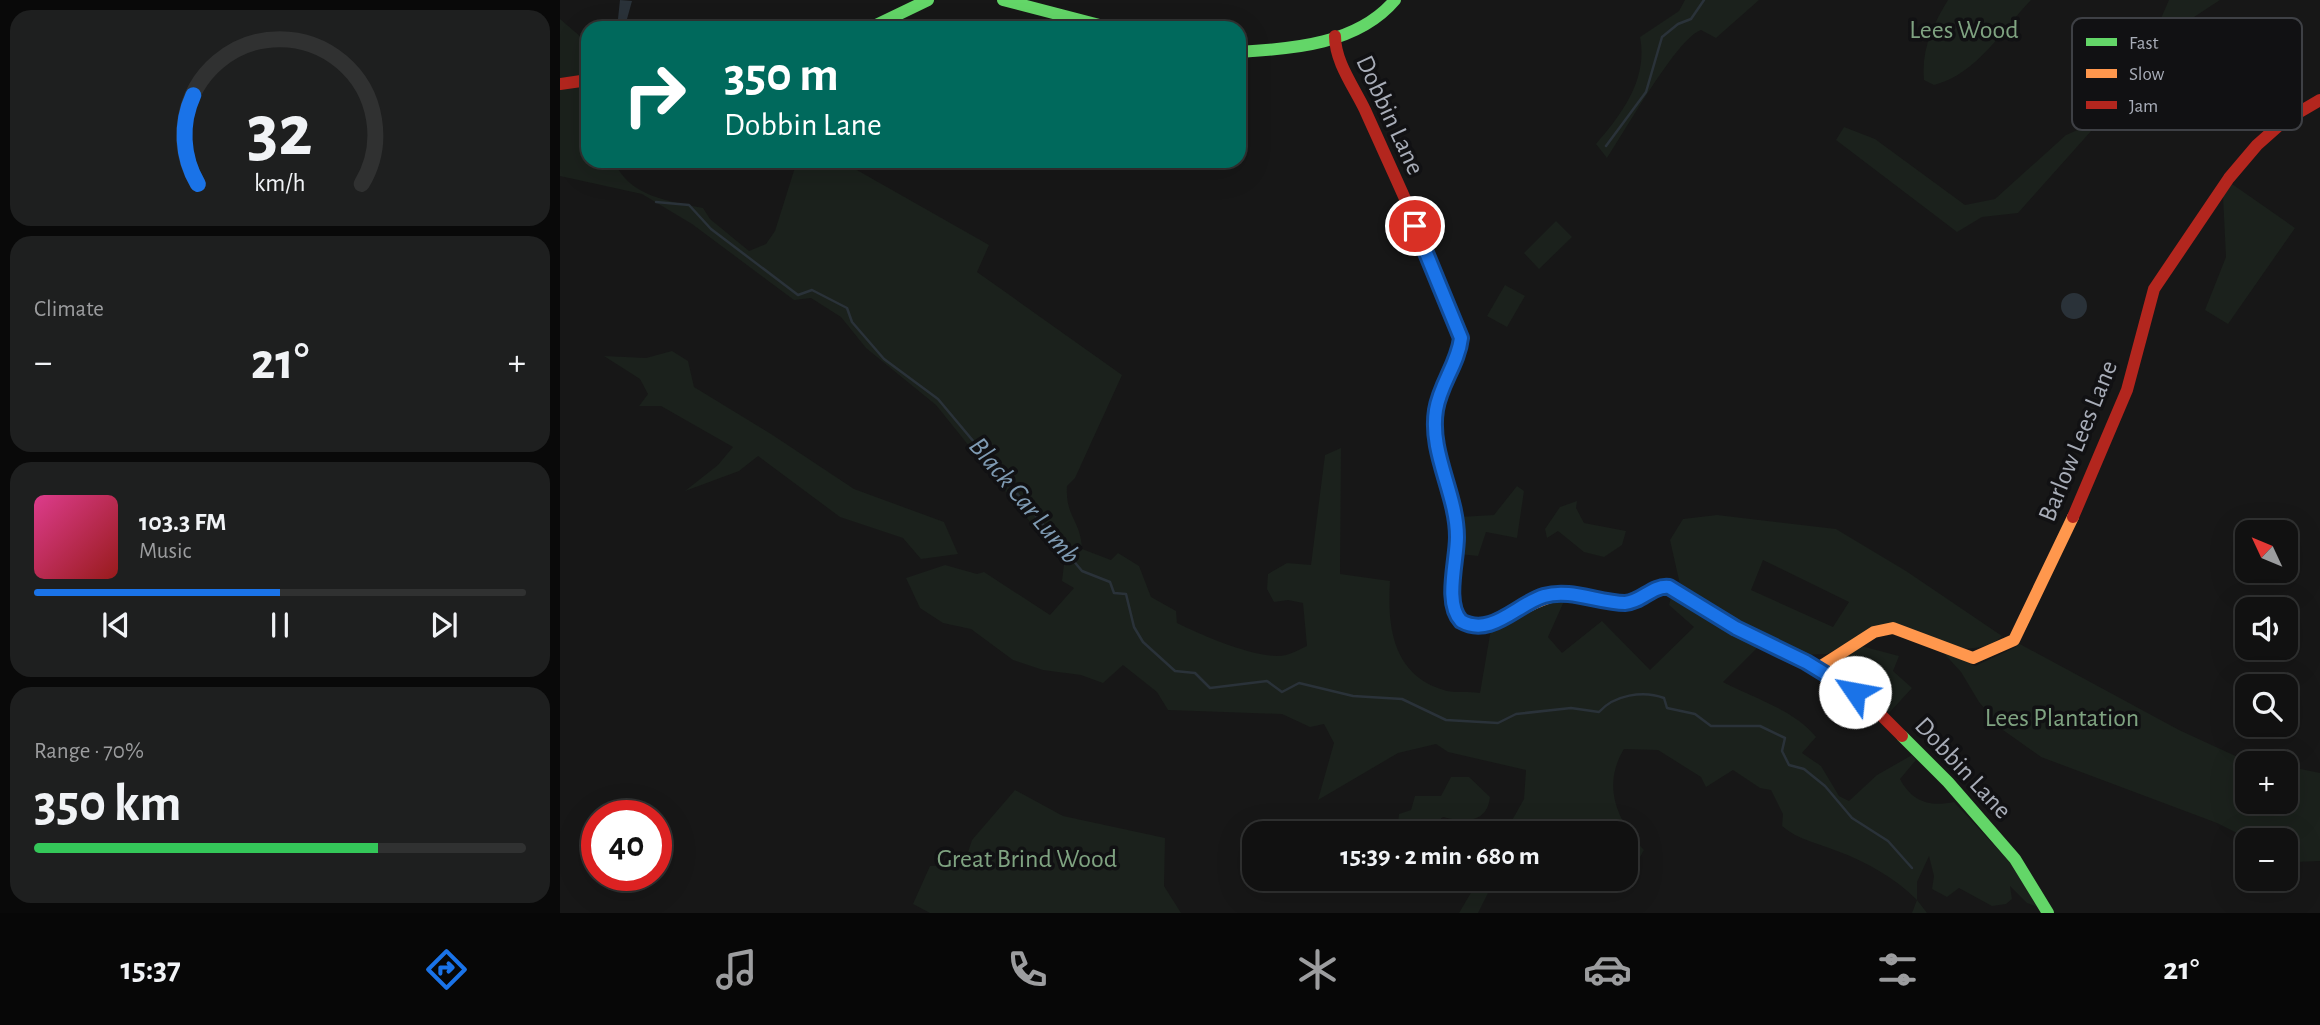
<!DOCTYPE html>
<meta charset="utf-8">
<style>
body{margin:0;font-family:"Alegreya Sans",sans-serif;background:#1e1f1f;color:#f1f3f6;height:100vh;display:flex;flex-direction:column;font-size:26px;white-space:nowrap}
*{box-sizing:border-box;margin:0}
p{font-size:23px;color:#9c9d9f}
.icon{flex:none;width:38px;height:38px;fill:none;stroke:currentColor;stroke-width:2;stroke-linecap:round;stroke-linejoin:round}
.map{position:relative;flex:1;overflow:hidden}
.side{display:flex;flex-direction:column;gap:10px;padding:10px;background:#090909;width:560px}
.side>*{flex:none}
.hud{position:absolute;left:21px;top:21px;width:665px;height:147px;border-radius:21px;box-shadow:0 7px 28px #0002,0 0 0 2px #303131;background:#00695c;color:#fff;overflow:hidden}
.needle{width:46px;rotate:314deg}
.fabs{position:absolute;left:1675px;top:520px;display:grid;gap:14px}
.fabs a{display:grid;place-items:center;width:63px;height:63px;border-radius:14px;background:#111;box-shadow:0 7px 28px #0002,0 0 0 2px #303131;font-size:35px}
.speed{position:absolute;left:21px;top:800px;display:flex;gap:14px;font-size:35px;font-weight:700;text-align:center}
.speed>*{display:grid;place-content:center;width:91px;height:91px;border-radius:50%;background:#111;box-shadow:0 7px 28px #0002,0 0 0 2px #303131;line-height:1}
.speed .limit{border:10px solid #d22;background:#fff;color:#111}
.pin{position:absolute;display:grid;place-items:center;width:60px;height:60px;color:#fff;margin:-30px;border:4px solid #fff;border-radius:50%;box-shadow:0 2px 7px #0007}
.me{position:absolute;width:77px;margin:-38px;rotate:303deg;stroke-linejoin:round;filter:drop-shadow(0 0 5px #0008)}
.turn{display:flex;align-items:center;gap:24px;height:147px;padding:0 28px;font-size:32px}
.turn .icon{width:91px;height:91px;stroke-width:2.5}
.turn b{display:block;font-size:49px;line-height:60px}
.big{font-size:52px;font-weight:600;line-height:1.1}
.side .card{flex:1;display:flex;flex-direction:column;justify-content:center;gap:10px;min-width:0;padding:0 24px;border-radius:21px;background:#1e1f1f}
.side .dial{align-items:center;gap:0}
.dial svg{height:182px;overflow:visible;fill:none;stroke:#303131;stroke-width:7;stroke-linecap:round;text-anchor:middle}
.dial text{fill:#f1f3f6;stroke:none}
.song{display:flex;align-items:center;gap:21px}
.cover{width:84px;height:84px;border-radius:10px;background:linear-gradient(135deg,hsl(330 70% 55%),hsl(0 70% 35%))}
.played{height:7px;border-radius:4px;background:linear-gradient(90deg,#1a73e8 50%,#303131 50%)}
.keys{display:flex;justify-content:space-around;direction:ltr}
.heat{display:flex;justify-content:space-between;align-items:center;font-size:38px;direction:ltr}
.charge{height:10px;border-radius:5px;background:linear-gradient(90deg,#34c759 70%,#303131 0)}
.trip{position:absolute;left:682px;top:821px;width:396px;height:70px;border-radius:21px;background:#111;box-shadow:0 7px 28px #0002,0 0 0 2px #303131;font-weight:600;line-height:70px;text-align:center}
.tabs{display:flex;height:112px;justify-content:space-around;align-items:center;background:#070707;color:#9c9d9f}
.tabs .icon{width:49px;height:49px}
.tabs .active{color:#1a73e8}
.tabs b{font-size:32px;color:#f1f3f6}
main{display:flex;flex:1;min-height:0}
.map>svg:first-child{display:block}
.green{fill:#1b211c;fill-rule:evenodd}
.water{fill:#2a3239}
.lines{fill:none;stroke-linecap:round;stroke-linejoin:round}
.stream{stroke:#2a3239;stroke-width:2.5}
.fast{stroke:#63d668;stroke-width:12}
.slow{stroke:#ff974d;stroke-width:12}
.jam{stroke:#b3261e;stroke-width:12}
.route-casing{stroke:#114b97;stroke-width:18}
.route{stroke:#1a73e8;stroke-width:12}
.labels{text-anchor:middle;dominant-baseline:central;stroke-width:7;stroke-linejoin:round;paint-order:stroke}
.park-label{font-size:26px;fill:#7fa381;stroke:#111113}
.street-label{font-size:26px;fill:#a8adb8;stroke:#111113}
.water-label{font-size:28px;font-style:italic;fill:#7f9bb3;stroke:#111113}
.key{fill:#111113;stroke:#3e4045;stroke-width:2}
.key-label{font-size:19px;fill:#a8adb8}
</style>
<main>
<section class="side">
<div class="card dial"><svg viewBox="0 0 100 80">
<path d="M14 69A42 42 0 1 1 86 69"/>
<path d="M14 69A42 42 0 0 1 12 30" stroke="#1a73e8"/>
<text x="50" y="56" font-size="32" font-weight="700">32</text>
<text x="50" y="72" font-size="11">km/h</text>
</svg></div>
<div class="card"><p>Climate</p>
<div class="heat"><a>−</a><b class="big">21°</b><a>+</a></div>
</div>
<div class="card">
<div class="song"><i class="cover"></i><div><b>103.3 FM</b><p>Music</p></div></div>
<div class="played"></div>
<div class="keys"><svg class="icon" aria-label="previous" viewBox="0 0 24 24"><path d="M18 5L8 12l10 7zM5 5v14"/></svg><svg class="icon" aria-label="pause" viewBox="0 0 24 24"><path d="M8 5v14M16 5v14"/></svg><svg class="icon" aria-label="next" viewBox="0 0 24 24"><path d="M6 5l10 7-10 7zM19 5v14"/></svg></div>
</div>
<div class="card"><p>Range · 70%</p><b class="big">350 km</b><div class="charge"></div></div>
</section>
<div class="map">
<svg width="1760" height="913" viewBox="0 0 1760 913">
<rect width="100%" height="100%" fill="#171717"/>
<path class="green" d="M 1125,0 L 1199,0 L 1156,38 L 1141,30 C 1117,38 1065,131 1047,158 L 1036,144 C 1063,113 1088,79 1080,37 L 1119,11 Z
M 1388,0 L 1471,0 C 1442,30 1417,74 1374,85 L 1364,80 C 1361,50 1373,24 1388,0 Z
M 1609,0 L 1660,0 L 1631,19 L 1458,213 L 1422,217 L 1397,232 L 1276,140 L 1284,127 L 1315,139 L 1405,205 L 1435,199 L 1506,135 L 1522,128 L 1586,53 Z
M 0,19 L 28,43 L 28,75 L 0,78 Z
M 28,84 L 28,161 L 54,161 C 69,197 109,201 143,208 L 150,219 L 189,251 L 206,244 L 215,231 L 237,161 L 281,161 L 429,245 L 417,272 L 562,375 L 515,478 L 507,486 C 505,517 521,520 522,549 L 551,560 L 558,553 L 579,566 L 591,597 L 616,611 L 617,623 C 641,635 700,661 726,655 C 733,653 740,649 747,646 L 743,603 L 728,600 L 714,602 L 707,589 L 708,574 L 727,563 L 751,565 L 765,455 L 781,448 L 780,574 L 830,581 C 827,628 833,677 887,691 C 897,693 909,691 920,693 L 931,629 L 978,602 L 1005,599 L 988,637 L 1002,653 L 1042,621 L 1090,670 L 1134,627 L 1109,605 L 1112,593 L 1200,645 L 1163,682 C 1194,698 1234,710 1256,737 L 1242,753 L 1261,766 L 1279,796 L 1289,801 L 1317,775 L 1352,755 L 1356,760 L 1340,779 C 1352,802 1370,807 1394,802 L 1449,861 L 1478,907 L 1467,903 L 1450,886 L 1452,899 L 1446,904 L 1432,906 L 1399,888 L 1387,897 L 1372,889 L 1374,876 L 1369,856 L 1357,882 L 1357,900 L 1367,913 L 1352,913 L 1357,900 C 1335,878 1307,862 1277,851 C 1258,843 1238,840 1222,826 L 1223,814 L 1211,790 L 1200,788 L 1173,770 L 1146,787 L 1141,777 L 1098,750 L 1064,749 C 1042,785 1056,820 1084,850 L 1080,857 L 1066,864 L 1066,833 L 945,833 L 964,799 L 966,770 L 888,752 L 876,744 L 838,753 L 758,800 L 774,743 L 764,724 L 750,727 L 722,714 L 608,710 L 597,692 L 563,665 L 543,683 L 521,675 L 483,670 L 453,660 L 411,629 L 383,623 L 360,608 L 346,578 L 385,565 L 417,574 L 424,572 L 490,615 L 514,588 L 502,581 L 504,564 L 376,405 L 306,348 L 281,317 L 251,298 L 234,300 L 132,224 L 82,194 L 0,176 L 0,88 Z
M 1672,184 L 1735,228 L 1668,324 L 1645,310 L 1666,257 L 1663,196 Z
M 996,221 L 1012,237 L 979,269 L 964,253 Z
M 945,285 L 965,296 L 947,327 L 927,316 Z
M 112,351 L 128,361 L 134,387 L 211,434 L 294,489 L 384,522 L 398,554 L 361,559 L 343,538 L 280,517 L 198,456 L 179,471 L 125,491 L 158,465 L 173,447 L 101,406 L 79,406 L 88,394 L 80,379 L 44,356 L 86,358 Z
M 957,486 L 964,491 L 957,538 L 926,532 L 918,556 L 899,554 L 899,517 L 934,515 Z
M 1017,501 L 1016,508 L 1024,523 L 1066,531 L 1062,545 L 1044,557 L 1024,552 L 998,531 L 987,538 L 985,529 L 1000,507 Z
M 1157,515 L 1276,529 L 1346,571 L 1442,636 C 1415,664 1349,637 1314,629 L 1267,654 L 1240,655 L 1204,639 L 1193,629 L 1121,589 L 1110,540 L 1123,519 ZM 1203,560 L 1289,602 L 1273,627 L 1191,590 Z
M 1458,643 L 1619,730 L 1682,759 L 1707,763 L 1687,763 L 1687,802 L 1726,802 L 1726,766 L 1760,773 L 1760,861 L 1735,862 L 1726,857 L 1726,840 L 1691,840 L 1657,823 L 1481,757 L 1443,730 L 1419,702 L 1401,672 L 1380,649 L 1415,666 L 1456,647 Z
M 1301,646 L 1339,656 L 1333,671 L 1352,688 L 1329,713 L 1271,668 L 1277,660 Z
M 891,777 L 909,777 L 930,797 C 927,824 904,822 883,817 L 862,833 L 837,833 L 839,814 L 851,810 L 855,796 L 881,796 Z
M 455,790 L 503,816 L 605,838 L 604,886 L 621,913 L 370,913 L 353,904 L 370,866 L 404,864 L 412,840 Z
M 919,879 L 935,879 L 918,913 L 899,913 Z"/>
<path class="water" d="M 60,0 L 72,1 L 67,19 L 58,19 Z
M1501 306a13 13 0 1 1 26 0a13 13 0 1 1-26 0Z"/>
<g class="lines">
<path class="stream" d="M 1046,146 L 1086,92 L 1102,37 L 1118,24 L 1131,19 L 1144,0
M 96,202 L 129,205 L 151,229 L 238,295 L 252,290 L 287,308 L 292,322 L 324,359 L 378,399 L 522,571 L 550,582 L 554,593 L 566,594 L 574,627 L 583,642 L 615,671 L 635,673 L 650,688 L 707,681 L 722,692 L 739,683 L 793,696 L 842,699 L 886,720 L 938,723 L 956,714 L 1011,708 L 1039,712 C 1054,695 1083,690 1104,698 L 1107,708 L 1135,714 L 1151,726 L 1200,726 L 1225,738 L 1222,751 L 1229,765 L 1244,769 L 1265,786 L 1292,818 L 1328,841 L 1352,868"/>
<path class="fast" d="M 443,0 L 551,28
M 310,28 L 368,0
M 679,52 C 733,49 798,44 835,0
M 1342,736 L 1388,782 L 1455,859 L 1488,913"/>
<path class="slow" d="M 891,310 C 894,318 898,327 900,335 C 904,353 878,391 875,411 C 869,453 895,495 897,537 C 898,559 882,617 910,625 C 937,634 975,590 1015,595
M 1258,668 L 1314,632 L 1333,628 L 1413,658 L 1454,640 L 1513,517"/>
<path class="jam" d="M 775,36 C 775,62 794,87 805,110 C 835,177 866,242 891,310
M 0,84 L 28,80
M 1513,517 L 1567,390 L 1594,289 L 1669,178 L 1697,145 L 1724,121 L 1760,100
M 1015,595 L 1070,602 L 1098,588 L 1109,587 L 1176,628 L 1258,668 L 1307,701 L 1342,736"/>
</g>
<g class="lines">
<defs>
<path id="route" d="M 855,226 L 901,338 C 898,364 880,384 876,410 C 869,453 897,494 897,537 C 897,561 884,603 901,621 C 931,638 957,604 984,596 C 1010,588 1039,603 1065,603 C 1082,602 1092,585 1109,587 L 1176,628 L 1246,662 L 1295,692"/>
</defs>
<use href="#route" class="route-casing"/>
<use href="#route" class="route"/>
</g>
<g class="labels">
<g class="park-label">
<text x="1404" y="30">Lees Wood</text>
<text x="1502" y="718">Lees Plantation</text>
<text x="467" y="859">Great Brind Wood</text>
</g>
<g class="street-label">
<text transform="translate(830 115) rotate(65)">Dobbin Lane</text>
<text transform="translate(1518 441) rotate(-68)">Barlow Lees Lane</text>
<text transform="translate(1403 768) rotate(47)">Dobbin Lane</text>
</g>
<g class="water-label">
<text transform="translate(464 501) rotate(50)">Black Car Lumb</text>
</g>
</g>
<rect x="1512" y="18" width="230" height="112" rx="10" class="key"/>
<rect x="1526" y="38" width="31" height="8" fill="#63d668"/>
<rect x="1526" y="69" width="31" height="9" fill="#ff974d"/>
<rect x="1526" y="101" width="31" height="8" fill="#b3261e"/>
<g class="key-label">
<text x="1569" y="49">Fast</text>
<text x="1569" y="80">Slow</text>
<text x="1569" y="112">Jam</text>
</g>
</svg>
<div class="fabs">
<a><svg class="needle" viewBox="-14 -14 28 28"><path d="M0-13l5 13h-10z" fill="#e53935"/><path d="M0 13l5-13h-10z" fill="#9c9d9f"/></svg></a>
<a><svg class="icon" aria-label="sound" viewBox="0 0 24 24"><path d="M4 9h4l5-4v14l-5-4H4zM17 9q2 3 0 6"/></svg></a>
<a><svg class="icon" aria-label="search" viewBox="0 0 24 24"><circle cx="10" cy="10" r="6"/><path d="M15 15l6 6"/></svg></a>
<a>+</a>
<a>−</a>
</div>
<div class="speed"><div class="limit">40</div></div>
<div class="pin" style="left:855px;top:226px;background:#d93025"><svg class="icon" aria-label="arrive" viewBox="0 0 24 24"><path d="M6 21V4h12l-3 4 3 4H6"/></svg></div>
<svg class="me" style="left:1295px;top:692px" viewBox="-20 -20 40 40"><circle r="19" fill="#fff"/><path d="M0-13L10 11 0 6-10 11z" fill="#1a73e8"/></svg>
<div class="trip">15:39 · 2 min · 680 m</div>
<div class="hud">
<div class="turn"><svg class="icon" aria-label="right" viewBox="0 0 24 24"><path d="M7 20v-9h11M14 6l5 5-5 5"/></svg><div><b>350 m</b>Dobbin Lane</div></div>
</div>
</div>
</main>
<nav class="tabs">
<b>15:37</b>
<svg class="icon active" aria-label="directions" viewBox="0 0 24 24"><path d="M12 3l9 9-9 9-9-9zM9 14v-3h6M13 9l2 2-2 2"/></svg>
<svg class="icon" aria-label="music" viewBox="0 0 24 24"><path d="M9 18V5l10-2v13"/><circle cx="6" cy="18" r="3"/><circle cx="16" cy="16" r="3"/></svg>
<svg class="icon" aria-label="phone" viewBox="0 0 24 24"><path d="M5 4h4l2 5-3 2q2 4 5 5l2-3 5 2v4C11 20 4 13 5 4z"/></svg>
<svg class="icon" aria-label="climate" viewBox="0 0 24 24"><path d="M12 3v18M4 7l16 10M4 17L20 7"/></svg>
<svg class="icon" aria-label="car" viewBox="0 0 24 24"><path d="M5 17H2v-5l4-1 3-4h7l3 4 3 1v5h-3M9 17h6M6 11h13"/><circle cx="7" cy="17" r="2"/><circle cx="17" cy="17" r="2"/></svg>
<svg class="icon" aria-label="filters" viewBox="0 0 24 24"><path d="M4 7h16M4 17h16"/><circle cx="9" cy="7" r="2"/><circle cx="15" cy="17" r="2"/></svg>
<b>21°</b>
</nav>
